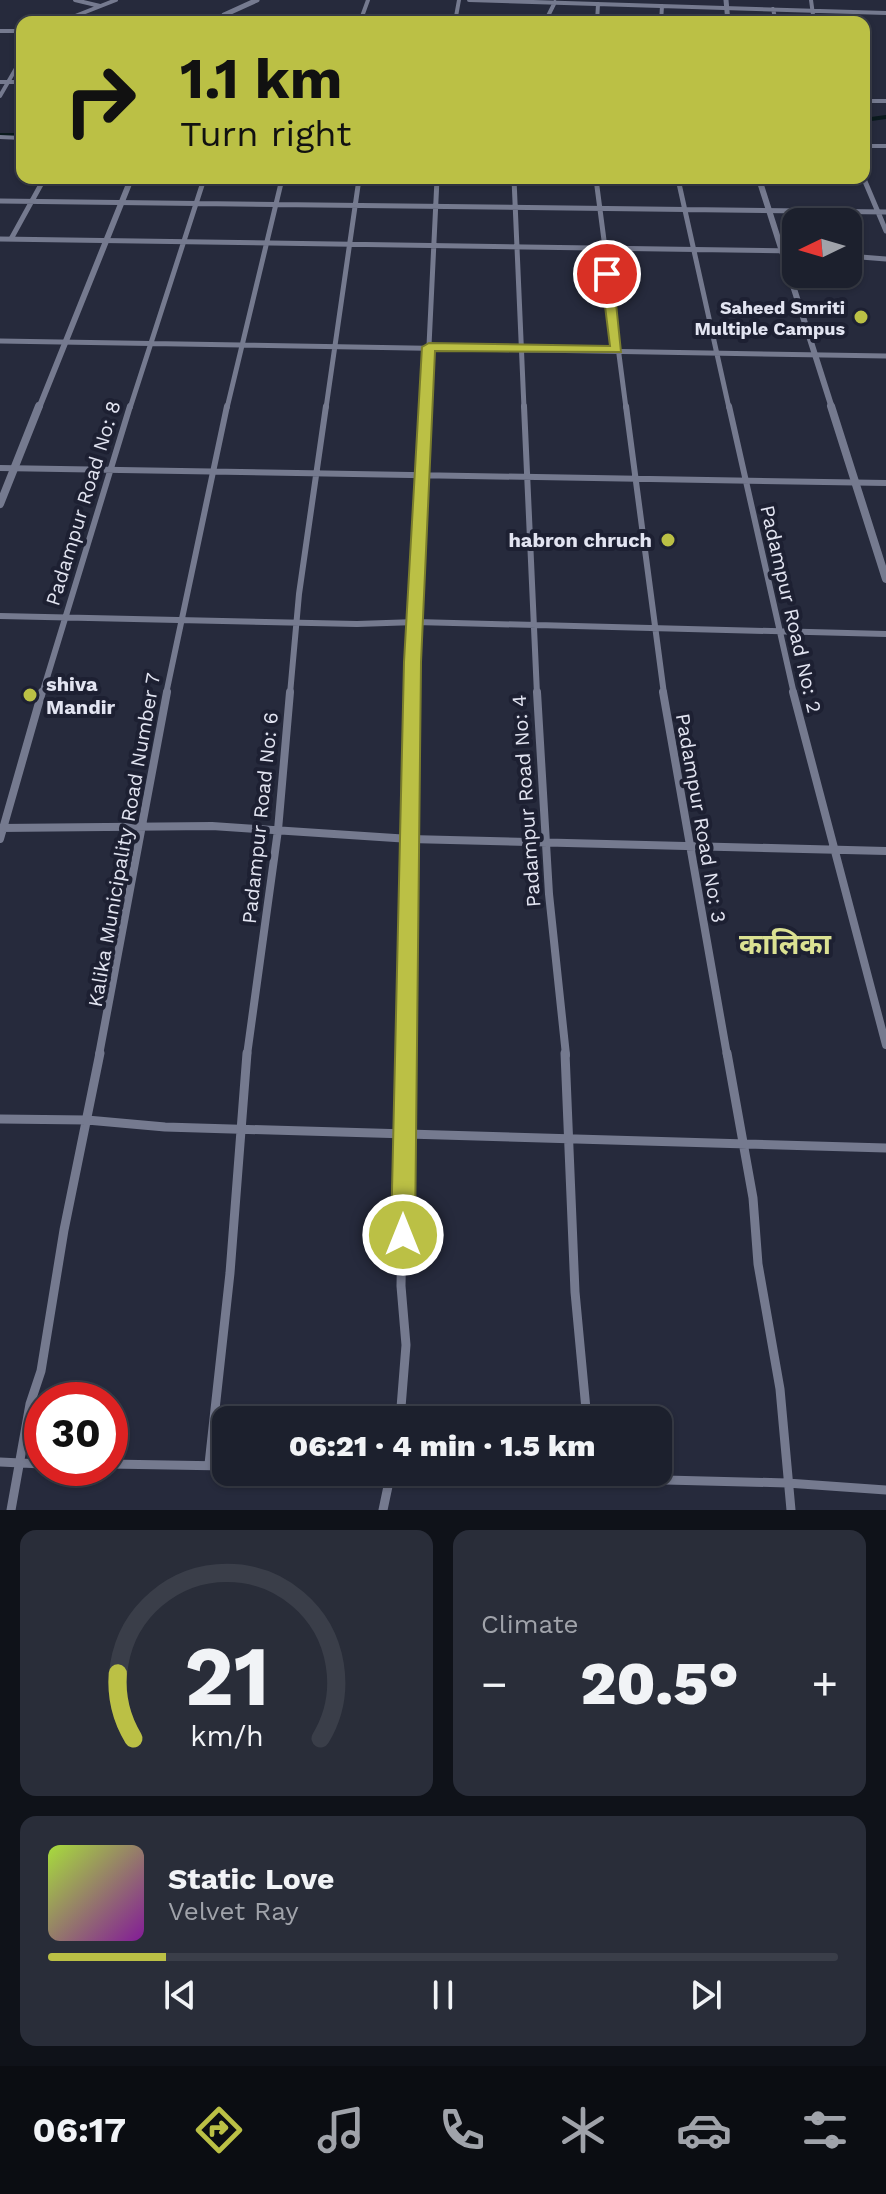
<!DOCTYPE html>
<meta charset="utf-8">
<style>
body{margin:0;font-family:"Work Sans","Noto Sans Devanagari",sans-serif;background:#292d39;color:#f1f3f6;height:100vh;display:flex;flex-direction:column;font-size:30px;white-space:nowrap}
*{box-sizing:border-box;margin:0}
p{font-size:26px;color:#a0a3aa}
.icon{flex:none;width:44px;height:44px;fill:none;stroke:currentColor;stroke-width:2;stroke-linecap:round;stroke-linejoin:round}
.map{position:relative;height:1510px;overflow:hidden}
.sheet{display:flex;flex-direction:column;gap:20px;padding:20px;background:#0f1219;flex:1}
.sheet>*{flex:none}
.guide{position:absolute;left:16px;top:16px;width:854px;height:168px;border-radius:16px;box-shadow:0 2px 6px #0004,0 0 0 2px #3a3e49;background:#bbc045;color:#111;overflow:hidden}
.needle{width:52px;rotate:265deg}
.controls{position:absolute;left:782px;top:208px;display:grid;gap:16px}
.controls a{display:grid;place-items:center;width:80px;height:80px;border-radius:16px;background:#1c202d;box-shadow:0 2px 6px #0004,0 0 0 2px #3a3e49;font-size:40px}
.speed{position:absolute;left:24px;top:1382px;display:flex;gap:16px;font-size:40px;font-weight:700;text-align:center}
.speed>*{display:grid;place-content:center;width:104px;height:104px;border-radius:50%;background:#1c202d;box-shadow:0 2px 6px #0004,0 0 0 2px #3a3e49;line-height:1}
.speed .limit{border:12px solid #d22;background:#fff;color:#111}
.pin{position:absolute;display:grid;place-items:center;width:68px;height:68px;color:#fff;margin:-34px;border:4px solid #fff;border-radius:50%;box-shadow:0 2px 8px #0007}
.me{position:absolute;width:88px;margin:-44px;rotate:0deg;stroke-linejoin:round;filter:drop-shadow(0 0 6px #0008)}
.turn{display:flex;align-items:center;gap:28px;height:168px;padding:0 32px;font-size:36px}
.turn .icon{width:104px;height:104px;stroke-width:2.5}
.turn b{display:block;font-size:56px;line-height:68px}
.big{font-size:60px;font-weight:800;line-height:1.1}
.sheet .tile{flex:1;display:flex;flex-direction:column;justify-content:center;gap:12px;min-width:0;padding:0 28px;border-radius:16px;background:#292d39}
.sheet .dial{align-items:center;gap:0}
.dial svg{height:208px;overflow:visible;fill:none;stroke:#3a3e49;stroke-width:7;stroke-linecap:round;text-anchor:middle}
.dial text{fill:#f1f3f6;stroke:none}
.song{display:flex;align-items:center;gap:24px}
.cover{width:96px;height:96px;border-radius:12px;background:linear-gradient(135deg,hsl(80 70% 55%),hsl(290 70% 35%))}
.played{height:8px;border-radius:4px;background:linear-gradient(90deg,#bbc045 15%,#3a3e49 15%)}
.keys{display:flex;justify-content:space-around;direction:ltr}
.heat{display:flex;justify-content:space-between;align-items:center;font-size:44px;direction:ltr}
.sheet .tiles{flex:1;display:grid;gap:20px;grid-template-columns:1fr 1fr}
.tile:last-child{grid-column:span 2}
.trip{position:absolute;left:212px;top:1406px;width:460px;height:80px;border-radius:16px;background:#1c202d;box-shadow:0 2px 6px #0004,0 0 0 2px #3a3e49;font-weight:800;line-height:80px;text-align:center}
.menu{display:flex;height:128px;justify-content:space-around;align-items:center;background:#0b0d12;color:#a0a3aa}
.menu .icon{width:56px;height:56px}
.menu .current{color:#bbc045}
.menu b{font-size:36px;color:#f1f3f6}
.map>svg:first-child{display:block}
.lines{fill:none;stroke-linecap:round;stroke-linejoin:round}
.canal{stroke:#0a1a1d;stroke-width:4}
.minor-far4{stroke:#757a8f;stroke-width:4}
.minor-far3{stroke:#757a8f;stroke-width:5}
.minor-far2{stroke:#757a8f;stroke-width:6}
.minor-far1{stroke:#757a8f;stroke-width:8}
.minor{stroke:#757a8f;stroke-width:9}
.tertiary-far2{stroke:#757a8f;stroke-width:5}
.tertiary-far1{stroke:#757a8f;stroke-width:6}
.tertiary{stroke:#757a8f;stroke-width:8}
.route{fill:#bbc045;stroke:#7a7d2d;stroke-width:2}
.poi-dot{fill:#bbc045;stroke:#1d2032;stroke-width:3}
.labels{text-anchor:middle;dominant-baseline:central;stroke-width:8;stroke-linejoin:round;paint-order:stroke}
.far-poi-label{font-size:18px;font-weight:bold;fill:#e2e4f1;stroke:#1d2032;text-anchor:end}
.street-label{font-size:20px;fill:#e2e4f1;stroke:#1d2032}
.poi-label{font-size:20px;font-weight:bold;fill:#e2e4f1;stroke:#1d2032;text-anchor:end}
.district-label{font-size:28px;font-weight:bold;fill:#dbe192;stroke:#1d2032}
</style>
<div class="map">
<svg width="886" height="1510" viewBox="0 0 886 1510">
<rect width="100%" height="100%" fill="#262a3c"/>
<g class="lines">
<path class="canal" d="M 864,120 L 886,117
M 0,135 L 22,135"/>
<path class="minor-far4" d="M 75,0 L 100,6
M 469,0 L 886,13
M 811,0 L 814,22
M 773,9 L 776,22
M 79,16 L 106,22
M 60,22 L 116,0
M 360,22 L 368,0
M 455,22 L 459,0
M 545,22 L 555,2
M 597,22 L 598,4
M 661,22 L 662,6
M 0,31 L 22,31
M 0,82 L 22,82
M 0,96 L 22,58
M 864,101 L 886,101
M 0,137 L 22,138
M 864,146 L 886,146
M 678,178 L 679,181
M 864,178 L 865,181
M 43,181 L 45,178
M 203,181 L 204,178
M 281,181 L 282,178"/>
<path class="minor-far3" d="M 514,179 L 524,408
M 596,179 L 626,408
M 678,179 L 729,408
M 864,179 L 886,231
M 0,201 L 886,212
M 0,239 L 796,251
M 11,239 L 44,179
M 848,256 L 886,259
M 0,341 L 886,356
M 130,408 L 204,179
M 227,408 L 282,179
M 326,408 L 359,179
M 426,408 L 437,179"/>
<path class="minor-far2" d="M 524,406 L 537,694
M 626,406 L 664,694
M 729,406 L 794,694
M 0,468 L 886,483
M 0,616 L 357,624 L 416,622 L 886,634
M 42,694 L 130,406
M 166,694 L 227,406
M 290,694 L 299,594 L 326,406
M 412,694 L 426,406"/>
<path class="minor-far1" d="M 537,692 L 549,894 L 566,1055
M 663,692 L 727,1055
M 793,692 L 886,1045
M 0,828 L 212,826 L 410,839 L 886,851
M 0,839 L 42,692
M 99,1055 L 167,692
M 247,1055 L 278,830 L 290,692
M 405,1055 L 412,692"/>
<path class="minor" d="M 565,1053 L 575,1292 L 587,1420
M 727,1053 L 753,1198 L 758,1264 L 780,1389 L 791,1510
M 0,1119 L 87,1120 L 165,1127 L 886,1148
M 400,1420 L 406,1345 L 401,1286 L 405,1053
M 0,1462 L 42,1464
M 110,1464 L 226,1466
M 209,1464 L 230,1273 L 247,1053
M 352,1472 L 787,1483 L 886,1490
M 11,1510 L 30,1404 L 41,1371 L 64,1230 L 100,1053
M 383,1510 L 391,1472"/>
<path class="tertiary-far2" d="M 726,0 L 728,22
M 219,22 L 224,15 L 257,0
M 759,178 L 760,181
M 130,181 L 131,178"/>
<path class="tertiary-far1" d="M 759,179 L 832,408
M 39,408 L 131,179"/>
<path class="tertiary" d="M 831,406 L 886,579
M 0,504 L 39,406"/>
</g>
<path class="route" d="M 607,270 L 613,274 L 621,352 L 435,351 L 421,662 L 415,1235 L 411,1243 L 403,1247 L 394,1243 L 391,1235 L 404,662 L 422,347 L 429,343 L 610,346 L 601,274 Z"/>
<g class="poi-dot">
<circle cx="861" cy="317" r="8"/>
<circle cx="668" cy="540" r="8"/>
<circle cx="30" cy="695" r="8"/>
</g>
<g class="labels">
<g class="far-poi-label">
<text x="845" y="307">Saheed Smriti<tspan x="845" dy="21">Multiple Campus</tspan></text>
</g>
<g class="street-label">
<text transform="translate(83 503) rotate(-73)">Padampur Road No: 8</text>
<text transform="translate(791 609) rotate(77)">Padampur Road No: 2</text>
<text transform="translate(526 801) rotate(-94)">Padampur Road No: 4</text>
<text transform="translate(260 818) rotate(-84)">Padampur Road No: 6</text>
<text transform="translate(701 818) rotate(80)">Padampur Road No: 3</text>
<text transform="translate(124 840) rotate(-80)">Kalika Municipality Road Number 7</text>
</g>
<g class="poi-label">
<text x="652" y="540">habron chruch</text>
<text x="46" y="684" text-anchor="start">shiva<tspan x="46" dy="23">Mandir</tspan></text>
</g>
<g class="district-label">
<text x="785" y="944">कालिका</text>
</g>
</g>
</svg>
<div class="controls">
<a><svg class="needle" viewBox="-14 -14 28 28"><path d="M0-13l5 13h-10z" fill="#e53935"/><path d="M0 13l5-13h-10z" fill="#a0a3aa"/></svg></a>
</div>
<div class="speed"><div class="limit">30</div></div>
<div class="pin" style="left:607px;top:274px;background:#d93025"><svg class="icon" aria-label="arrive" viewBox="0 0 24 24"><path d="M6 21V4h12l-3 4 3 4H6"/></svg></div>
<svg class="me" style="left:403px;top:1235px" viewBox="-20 -20 40 40"><circle r="17" fill="#bbc045" stroke="#fff" stroke-width="3"/><path d="M0-11L8 9 0 5-8 9z" fill="#fff"/></svg>
<div class="trip">06:21 · 4 min · 1.5 km</div>
<div class="guide">
<div class="turn"><svg class="icon" aria-label="right" viewBox="0 0 24 24"><path d="M7 20v-9h11M14 6l5 5-5 5"/></svg><div><b>1.1 km</b>Turn right</div></div>
</div>
</div>
<section class="sheet">
<div class="tiles">
<div class="tile dial"><svg viewBox="0 0 100 80">
<path d="M14 69A42 42 0 1 1 86 69"/>
<path d="M14 69A42 42 0 0 1 8 44" stroke="#bbc045"/>
<text x="50" y="56" font-size="32" font-weight="700">21</text>
<text x="50" y="72" font-size="11">km/h</text>
</svg></div>
<div class="tile"><p>Climate</p>
<div class="heat"><a>−</a><b class="big">20.5°</b><a>+</a></div>
</div>
<div class="tile">
<div class="song"><i class="cover"></i><div><b>Static Love</b><p>Velvet Ray</p></div></div>
<div class="played"></div>
<div class="keys"><svg class="icon" aria-label="previous" viewBox="0 0 24 24"><path d="M18 5L8 12l10 7zM5 5v14"/></svg><svg class="icon" aria-label="pause" viewBox="0 0 24 24"><path d="M8 5v14M16 5v14"/></svg><svg class="icon" aria-label="next" viewBox="0 0 24 24"><path d="M6 5l10 7-10 7zM19 5v14"/></svg></div>
</div>
</div>
</section>
<nav class="menu">
<b>06:17</b>
<svg class="icon current" aria-label="directions" viewBox="0 0 24 24"><path d="M12 3l9 9-9 9-9-9zM9 14v-3h6M13 9l2 2-2 2"/></svg>
<svg class="icon" aria-label="music" viewBox="0 0 24 24"><path d="M9 18V5l10-2v13"/><circle cx="6" cy="18" r="3"/><circle cx="16" cy="16" r="3"/></svg>
<svg class="icon" aria-label="phone" viewBox="0 0 24 24"><path d="M5 4h4l2 5-3 2q2 4 5 5l2-3 5 2v4C11 20 4 13 5 4z"/></svg>
<svg class="icon" aria-label="climate" viewBox="0 0 24 24"><path d="M12 3v18M4 7l16 10M4 17L20 7"/></svg>
<svg class="icon" aria-label="car" viewBox="0 0 24 24"><path d="M5 17H2v-5l4-1 3-4h7l3 4 3 1v5h-3M9 17h6M6 11h13"/><circle cx="7" cy="17" r="2"/><circle cx="17" cy="17" r="2"/></svg>
<svg class="icon" aria-label="filters" viewBox="0 0 24 24"><path d="M4 7h16M4 17h16"/><circle cx="9" cy="7" r="2"/><circle cx="15" cy="17" r="2"/></svg>
</nav>
